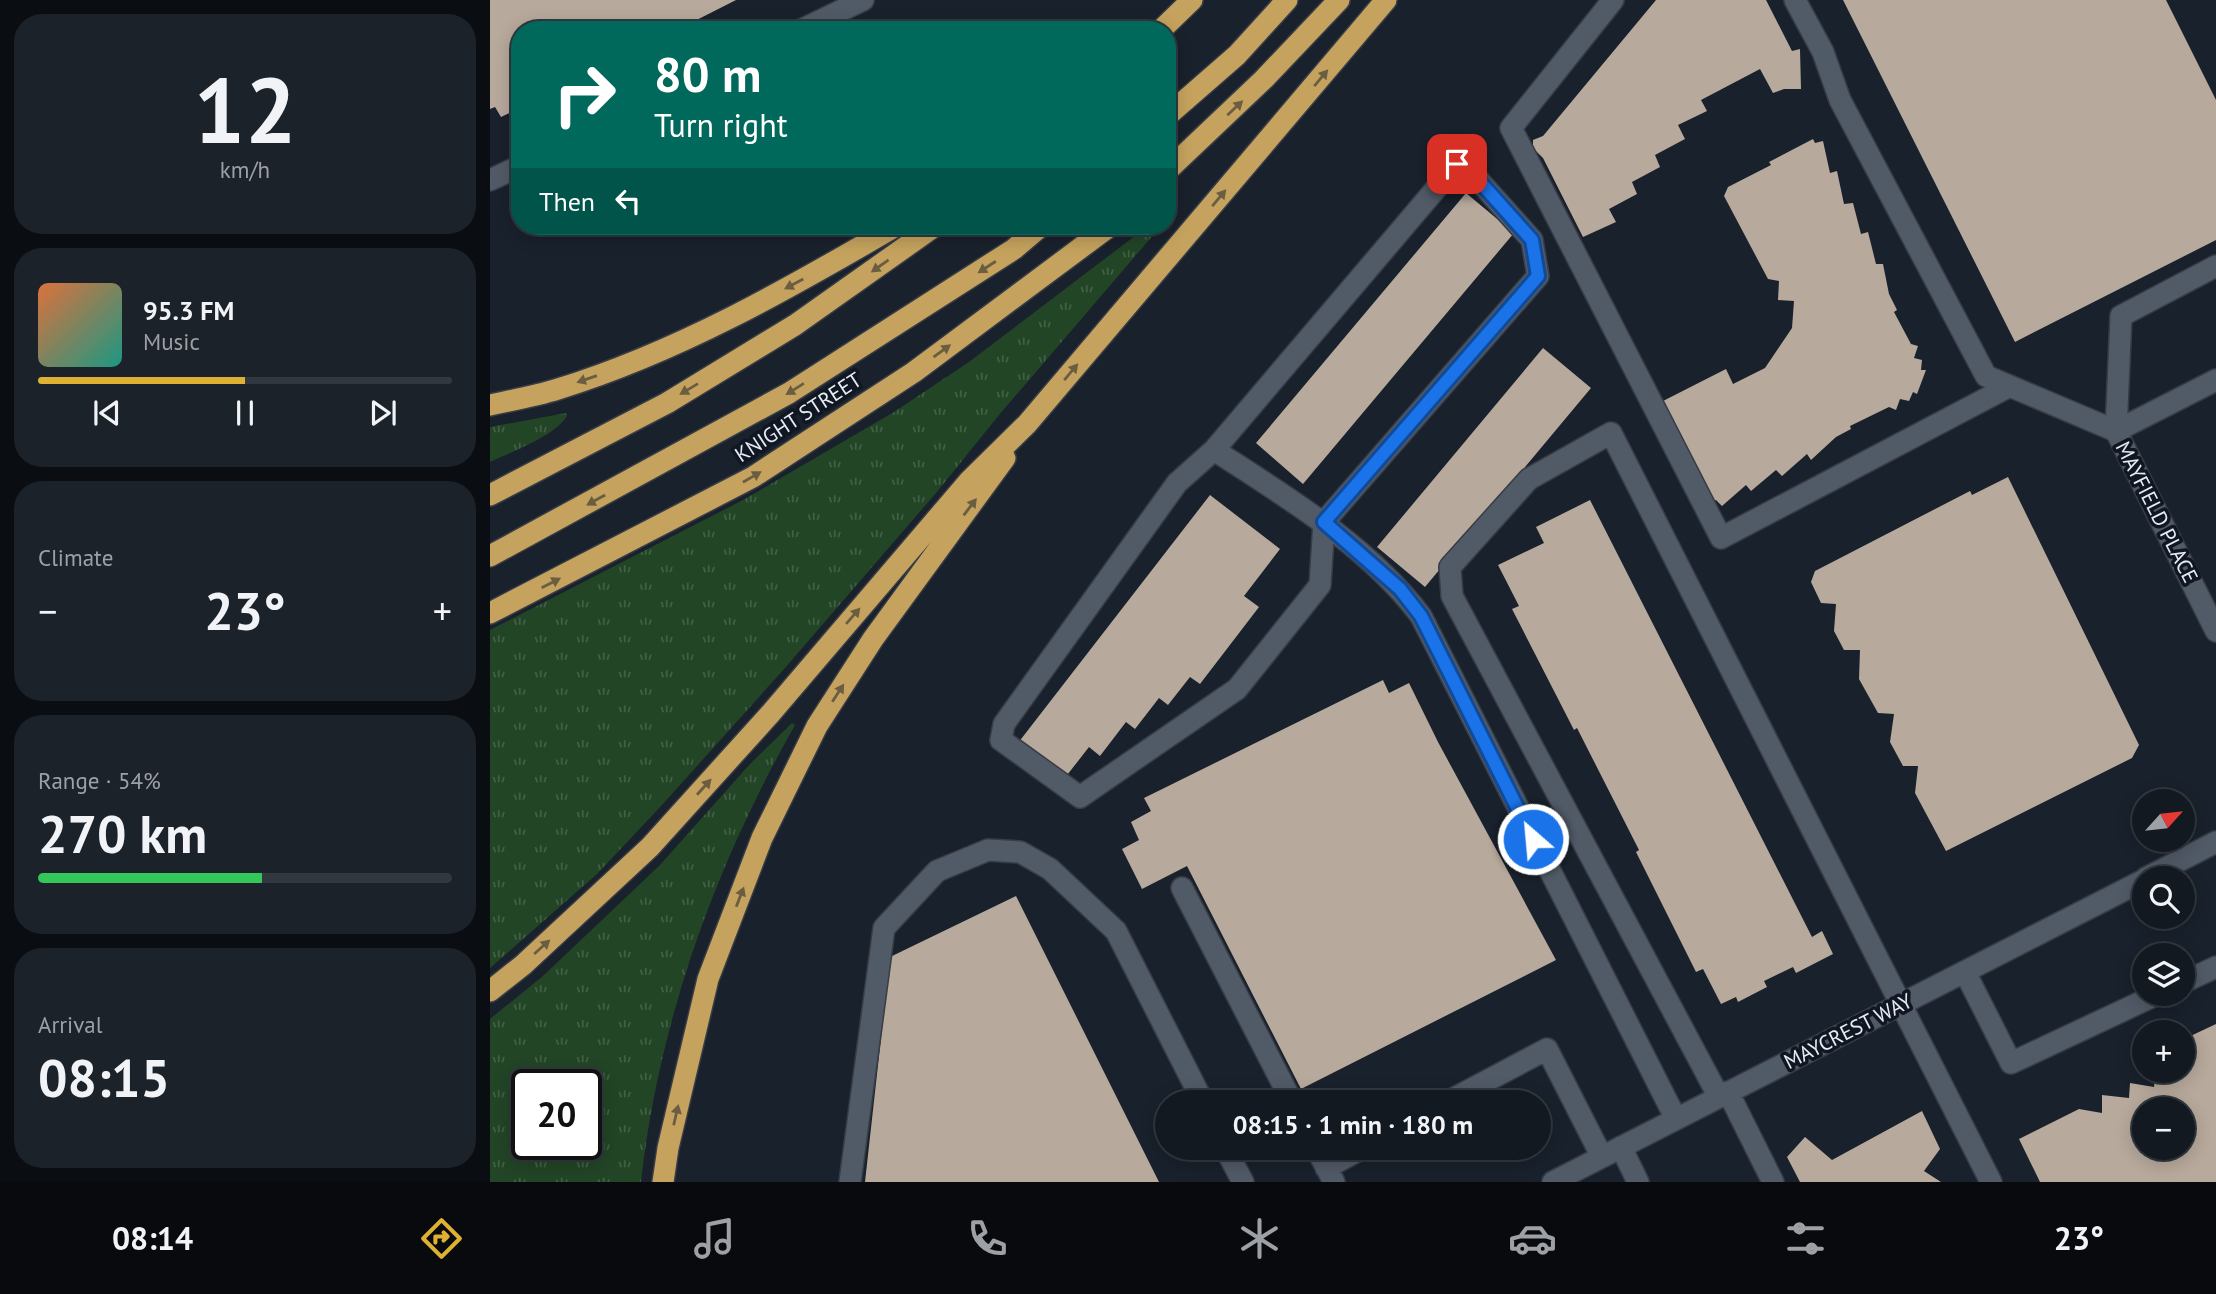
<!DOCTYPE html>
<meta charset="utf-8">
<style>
body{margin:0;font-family:"PT Sans",sans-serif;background:#1c222a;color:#f1f3f6;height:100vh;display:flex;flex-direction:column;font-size:26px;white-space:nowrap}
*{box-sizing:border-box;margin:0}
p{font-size:23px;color:#9da0a5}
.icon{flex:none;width:38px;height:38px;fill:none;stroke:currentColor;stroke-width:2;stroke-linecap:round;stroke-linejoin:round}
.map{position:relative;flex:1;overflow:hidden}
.panel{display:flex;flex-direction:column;gap:14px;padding:14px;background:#0a0e12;width:490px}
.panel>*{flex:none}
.top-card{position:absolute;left:21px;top:21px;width:665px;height:214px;border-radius:28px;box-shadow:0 4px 18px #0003,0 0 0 2px #32383f;background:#00695c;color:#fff;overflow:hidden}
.needle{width:46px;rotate:63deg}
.buttons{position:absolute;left:1642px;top:789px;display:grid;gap:14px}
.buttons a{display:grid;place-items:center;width:63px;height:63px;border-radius:50%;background:#131921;box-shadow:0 4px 18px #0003,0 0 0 2px #32383f;font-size:35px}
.speed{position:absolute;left:21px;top:1069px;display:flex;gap:14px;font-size:35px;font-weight:700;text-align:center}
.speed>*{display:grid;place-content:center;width:91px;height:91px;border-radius:50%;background:#131921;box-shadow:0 4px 18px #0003,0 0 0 2px #32383f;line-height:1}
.speed .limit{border:4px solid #111;border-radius:10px;background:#fff;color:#111}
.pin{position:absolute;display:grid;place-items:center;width:60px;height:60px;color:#fff;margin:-30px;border-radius:14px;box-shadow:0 4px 10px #0006}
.me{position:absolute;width:77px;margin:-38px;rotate:333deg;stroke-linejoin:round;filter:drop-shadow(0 0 5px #0008)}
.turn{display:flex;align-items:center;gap:24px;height:147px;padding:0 28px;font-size:32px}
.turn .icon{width:91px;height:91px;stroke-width:2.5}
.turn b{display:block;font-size:49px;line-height:60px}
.then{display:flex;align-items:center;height:66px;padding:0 28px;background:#0003;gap:14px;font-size:26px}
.big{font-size:52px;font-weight:700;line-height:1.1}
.panel .tile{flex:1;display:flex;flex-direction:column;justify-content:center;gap:10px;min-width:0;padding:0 24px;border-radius:28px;background:#1c222a}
.panel .dial{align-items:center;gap:0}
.dial b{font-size:91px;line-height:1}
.song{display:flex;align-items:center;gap:21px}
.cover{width:84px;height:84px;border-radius:10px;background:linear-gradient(135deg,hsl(20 70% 55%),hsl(170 70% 35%))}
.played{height:7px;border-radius:4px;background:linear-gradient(90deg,#deb133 50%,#32383f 50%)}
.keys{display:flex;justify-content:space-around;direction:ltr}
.heat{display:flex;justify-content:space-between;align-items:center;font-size:38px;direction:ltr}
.charge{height:10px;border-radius:5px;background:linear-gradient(90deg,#34c759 54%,#32383f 0)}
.trip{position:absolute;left:665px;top:1090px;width:396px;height:70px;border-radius:35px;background:#131921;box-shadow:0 4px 18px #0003,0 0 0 2px #32383f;font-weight:700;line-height:70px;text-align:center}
.tab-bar{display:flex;height:112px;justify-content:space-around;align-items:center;background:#080a0d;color:#9da0a5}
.tab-bar .icon{width:49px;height:49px}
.tab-bar .on{color:#deb133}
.tab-bar b{font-size:32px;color:#f1f3f6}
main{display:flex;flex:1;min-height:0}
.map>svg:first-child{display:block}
.grass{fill:url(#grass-tufts);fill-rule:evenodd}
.building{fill:#b7a99c;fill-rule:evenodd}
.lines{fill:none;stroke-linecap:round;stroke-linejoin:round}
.minor-casing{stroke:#373c45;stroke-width:24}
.highway-casing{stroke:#373c45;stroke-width:24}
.minor{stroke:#515a67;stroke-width:21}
.highway{stroke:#c5a35e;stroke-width:21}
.oneway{fill:#6a5d40}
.route-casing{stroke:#114b97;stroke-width:18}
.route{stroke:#1a73e8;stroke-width:12}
.labels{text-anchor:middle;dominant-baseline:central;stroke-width:7;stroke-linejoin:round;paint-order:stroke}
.street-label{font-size:21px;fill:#e7ecf4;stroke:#101722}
</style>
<main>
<section class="panel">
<div class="tile dial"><b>12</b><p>km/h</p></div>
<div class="tile">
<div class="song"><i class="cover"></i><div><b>95.3 FM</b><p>Music</p></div></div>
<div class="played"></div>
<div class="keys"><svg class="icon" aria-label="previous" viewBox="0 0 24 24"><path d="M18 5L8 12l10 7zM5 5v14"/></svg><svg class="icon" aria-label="pause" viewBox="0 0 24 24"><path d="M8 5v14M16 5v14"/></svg><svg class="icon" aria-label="next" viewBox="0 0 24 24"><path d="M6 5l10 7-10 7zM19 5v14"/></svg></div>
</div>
<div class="tile"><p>Climate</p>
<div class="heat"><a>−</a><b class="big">23°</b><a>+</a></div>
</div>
<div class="tile"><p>Range · 54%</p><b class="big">270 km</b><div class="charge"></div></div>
<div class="tile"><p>Arrival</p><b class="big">08:15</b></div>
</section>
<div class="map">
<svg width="1726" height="1182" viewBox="0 0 1726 1182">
<defs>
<pattern id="grass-tufts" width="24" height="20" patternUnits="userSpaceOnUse" patternTransform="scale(1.75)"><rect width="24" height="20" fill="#224526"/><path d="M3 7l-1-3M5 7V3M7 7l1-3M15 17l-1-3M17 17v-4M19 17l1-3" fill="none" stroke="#426046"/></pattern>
</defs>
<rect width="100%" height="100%" fill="#19212c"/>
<path class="grass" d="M 658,226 L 671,226 L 509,415 L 446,493 L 295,668 L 172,805 L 107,874 L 0,968 L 0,630 L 253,500 L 404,412 L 479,362 Z
M 76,413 L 77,416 C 65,436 21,452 0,462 L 0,427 Z
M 302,723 L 305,725 C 225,866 169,1020 151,1182 L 0,1182 L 0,1019 L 53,976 L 170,865 L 260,764 ZM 37,1085 L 96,1085 L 96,1144 L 37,1144 Z"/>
<path class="building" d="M 0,0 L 246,0 L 187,30 L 30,30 L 30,108 L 11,117 L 5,107 L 0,109 Z
M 1166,0 L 1276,0 L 1302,51 L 1310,49 L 1311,89 L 1294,89 L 1283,93 L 1270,69 L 1211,100 L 1217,111 L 1188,125 L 1195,139 L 1165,155 L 1170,167 L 1142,182 L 1147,194 L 1119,209 L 1126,222 L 1093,237 L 1053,158 L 1043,148 L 1043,140 L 1053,136 Z
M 1353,0 L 1676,0 L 1726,100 L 1726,240 L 1525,342 Z
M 1323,139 L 1325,143 L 1333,141 L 1340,173 L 1347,171 L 1354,204 L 1363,203 L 1371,234 L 1378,232 L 1386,264 L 1393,264 L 1399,294 L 1407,310 L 1404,312 L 1421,344 L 1428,346 L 1424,358 L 1432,360 L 1431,370 L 1436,370 L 1427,394 L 1423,392 L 1419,401 L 1410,399 L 1406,410 L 1399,407 L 1360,426 L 1361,429 L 1346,437 L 1321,460 L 1317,454 L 1292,476 L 1286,470 L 1261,491 L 1256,485 L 1232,506 L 1226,500 L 1222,502 L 1173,401 L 1236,369 L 1243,384 L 1275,368 L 1302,328 L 1304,301 L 1288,300 L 1289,281 L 1278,279 L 1234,196 L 1238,187 L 1281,165 L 1279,162 Z
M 976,193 L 1024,233 L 813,484 L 766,443 Z
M 1053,348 L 1101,388 L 935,587 L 887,547 Z
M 1518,477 L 1649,745 L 1642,758 L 1456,851 L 1425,793 L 1428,766 L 1413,766 L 1400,742 L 1404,714 L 1388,713 L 1369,679 L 1370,650 L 1354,650 L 1344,631 L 1346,604 L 1331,603 L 1321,582 L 1325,571 L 1480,491 L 1482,495 Z
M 720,495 L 790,549 L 754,596 L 769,607 L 710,684 L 700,677 L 678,705 L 669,698 L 645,729 L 636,722 L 610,756 L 599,747 L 574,779 L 528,743 Z
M 1100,500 L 1322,937 L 1332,931 L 1343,954 L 1306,973 L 1303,967 L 1274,981 L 1277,987 L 1248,1002 L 1246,997 L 1231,1004 L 1213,969 L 1206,972 L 1146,852 L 1149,850 L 1087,728 L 1084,730 L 1022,609 L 1029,606 L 1008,565 L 1054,543 L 1046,527 Z
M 893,680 L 899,693 L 919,683 L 948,742 L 1066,960 L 811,1089 L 697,866 L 652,889 L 632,849 L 649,840 L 641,822 L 661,811 L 654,798 Z
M 526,896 L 669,1182 L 375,1182 L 400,957 Z
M 1726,1024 L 1726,1182 L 1550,1182 L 1529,1139 L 1589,1109 L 1612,1113 L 1612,1095 L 1639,1098 L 1640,1083 L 1664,1087 L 1666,1071 L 1692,1071 L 1692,1040 ZM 1654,1110 L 1692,1110 L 1692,1148 L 1654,1148 Z
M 1432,1111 L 1450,1149 L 1434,1171 L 1451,1182 L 1310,1182 L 1297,1157 L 1315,1137 L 1342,1160 Z"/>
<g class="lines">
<defs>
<path id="minor" d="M 1123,0 L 1021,128 L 1231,538 L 1520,386
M 1305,0 L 1333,52 L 1350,100 L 1496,376 L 1626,431
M 311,30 L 373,0
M 0,180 L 30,166
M 1726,266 L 1631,316 L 1626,431 L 1726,631
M 1626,431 L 1726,380
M 724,450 L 687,483 L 514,724 L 511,740 L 590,797 L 747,689 L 830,585 L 834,522 L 1048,276 L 1042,240 L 982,173 L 967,164 L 724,450 C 798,498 877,545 931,616 L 1186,1119
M 1656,878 L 1726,842
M 692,888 L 802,1102
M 1475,972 L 1521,1063 L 1668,994
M 1692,983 L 1726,967
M 1238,1092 L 1283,1182
M 1229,1097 L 962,596 L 960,567 L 1039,479 L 1121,433 L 1501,1182
M 957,1102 L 1057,1049 L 1112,1157
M 1131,1147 L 1148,1182
M 735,1148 L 753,1182
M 826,1148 L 844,1182
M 836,1168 L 873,1148
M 360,1182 L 394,928 L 447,871 L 498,850 L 530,852 L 560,869 L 626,931 L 713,1102
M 1063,1182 L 1654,880"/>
<path id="highway" d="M 671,30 L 702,0
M 677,116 L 747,55 L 797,0
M 677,171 L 774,79 L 849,0
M 0,405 C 23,400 46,396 68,389 C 188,352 298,289 406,226
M 0,495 L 177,403 L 305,325 L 445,226
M 0,556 L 299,393 L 524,249 L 551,226
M 0,613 L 263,477 L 424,372 L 620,226
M 0,991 L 33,965 L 160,847 L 281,713 L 479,481 L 537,424 L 896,0
M 173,1182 L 178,1148 L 218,979 L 272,838 L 327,726 L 383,639 L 515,458"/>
</defs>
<use href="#minor" class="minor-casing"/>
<use href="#highway" class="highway-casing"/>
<use href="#minor" class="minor"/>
<use href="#highway" class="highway"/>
</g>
<defs><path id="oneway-solid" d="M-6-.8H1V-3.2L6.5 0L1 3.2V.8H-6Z" transform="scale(1.75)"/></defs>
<g class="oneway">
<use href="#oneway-solid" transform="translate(831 78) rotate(-50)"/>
<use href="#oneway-solid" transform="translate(745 108) rotate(-43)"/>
<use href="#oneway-solid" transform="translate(729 198) rotate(-50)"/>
<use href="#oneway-solid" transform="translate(390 266) rotate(145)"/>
<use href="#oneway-solid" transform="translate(497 267) rotate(147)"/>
<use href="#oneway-solid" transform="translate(304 284) rotate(152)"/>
<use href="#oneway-solid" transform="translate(452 351) rotate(-36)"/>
<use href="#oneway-solid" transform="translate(581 372) rotate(-50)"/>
<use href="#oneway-solid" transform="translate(97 379) rotate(161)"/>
<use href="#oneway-solid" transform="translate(199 389) rotate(149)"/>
<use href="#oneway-solid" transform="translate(305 389) rotate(148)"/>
<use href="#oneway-solid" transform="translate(262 477) rotate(-30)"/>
<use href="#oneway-solid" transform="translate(106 500) rotate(151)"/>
<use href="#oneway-solid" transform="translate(480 507) rotate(-53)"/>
<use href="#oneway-solid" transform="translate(61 583) rotate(-27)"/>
<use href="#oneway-solid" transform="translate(363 616) rotate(-49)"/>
<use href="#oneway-solid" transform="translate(348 693) rotate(-57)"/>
<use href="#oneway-solid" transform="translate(214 787) rotate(-48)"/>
<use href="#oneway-solid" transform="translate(250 897) rotate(-69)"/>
<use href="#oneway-solid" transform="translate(52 947) rotate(-42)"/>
<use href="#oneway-solid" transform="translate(186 1115) rotate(-77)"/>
</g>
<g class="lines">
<defs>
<path id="route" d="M 967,164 L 982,173 L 1042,240 L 1048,276 L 834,522 L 910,589 L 931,616 L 1043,839"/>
</defs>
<use href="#route" class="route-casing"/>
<use href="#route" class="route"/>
</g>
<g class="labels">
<g class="street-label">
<text transform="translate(308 417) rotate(-33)">KNIGHT STREET</text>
<text transform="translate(1667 512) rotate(63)">MAYFIELD PLACE</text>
<text transform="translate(1358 1031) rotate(-27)">MAYCREST WAY</text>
</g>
</g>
</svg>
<div class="buttons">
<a><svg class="needle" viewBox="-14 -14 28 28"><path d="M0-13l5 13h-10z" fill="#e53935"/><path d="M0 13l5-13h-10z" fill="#9da0a5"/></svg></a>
<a><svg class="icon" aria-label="search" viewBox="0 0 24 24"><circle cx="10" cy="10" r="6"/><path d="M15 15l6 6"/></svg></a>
<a><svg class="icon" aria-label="layers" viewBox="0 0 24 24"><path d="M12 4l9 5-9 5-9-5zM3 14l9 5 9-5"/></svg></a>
<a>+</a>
<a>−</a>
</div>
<div class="speed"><div class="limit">20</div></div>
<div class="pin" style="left:967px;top:164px;background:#d93025"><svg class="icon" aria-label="arrive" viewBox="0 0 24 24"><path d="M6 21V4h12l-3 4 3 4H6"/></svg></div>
<svg class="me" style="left:1043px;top:839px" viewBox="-20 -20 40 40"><circle r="17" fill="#1a73e8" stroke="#fff" stroke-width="3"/><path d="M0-11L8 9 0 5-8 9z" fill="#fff"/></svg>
<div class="trip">08:15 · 1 min · 180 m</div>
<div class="top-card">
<div class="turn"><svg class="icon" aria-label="right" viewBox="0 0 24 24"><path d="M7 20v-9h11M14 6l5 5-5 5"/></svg><div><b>80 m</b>Turn right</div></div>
<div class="then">Then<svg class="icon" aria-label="left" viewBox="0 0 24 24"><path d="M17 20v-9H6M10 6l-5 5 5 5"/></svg></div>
</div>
</div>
</main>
<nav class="tab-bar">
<b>08:14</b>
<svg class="icon on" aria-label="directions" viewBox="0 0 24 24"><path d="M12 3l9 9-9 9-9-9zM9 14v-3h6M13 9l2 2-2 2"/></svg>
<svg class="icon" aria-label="music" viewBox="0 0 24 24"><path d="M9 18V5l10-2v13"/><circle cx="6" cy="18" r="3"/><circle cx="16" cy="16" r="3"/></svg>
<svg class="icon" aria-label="phone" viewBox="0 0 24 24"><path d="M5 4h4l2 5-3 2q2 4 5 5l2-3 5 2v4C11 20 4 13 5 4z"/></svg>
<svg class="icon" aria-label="climate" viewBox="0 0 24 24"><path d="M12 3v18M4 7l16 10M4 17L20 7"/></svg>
<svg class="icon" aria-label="car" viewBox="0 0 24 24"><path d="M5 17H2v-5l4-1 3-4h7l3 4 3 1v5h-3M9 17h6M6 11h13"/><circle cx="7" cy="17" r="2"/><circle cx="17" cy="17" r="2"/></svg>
<svg class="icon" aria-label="filters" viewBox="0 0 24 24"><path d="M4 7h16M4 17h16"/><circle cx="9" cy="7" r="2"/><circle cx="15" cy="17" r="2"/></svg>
<b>23°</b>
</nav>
